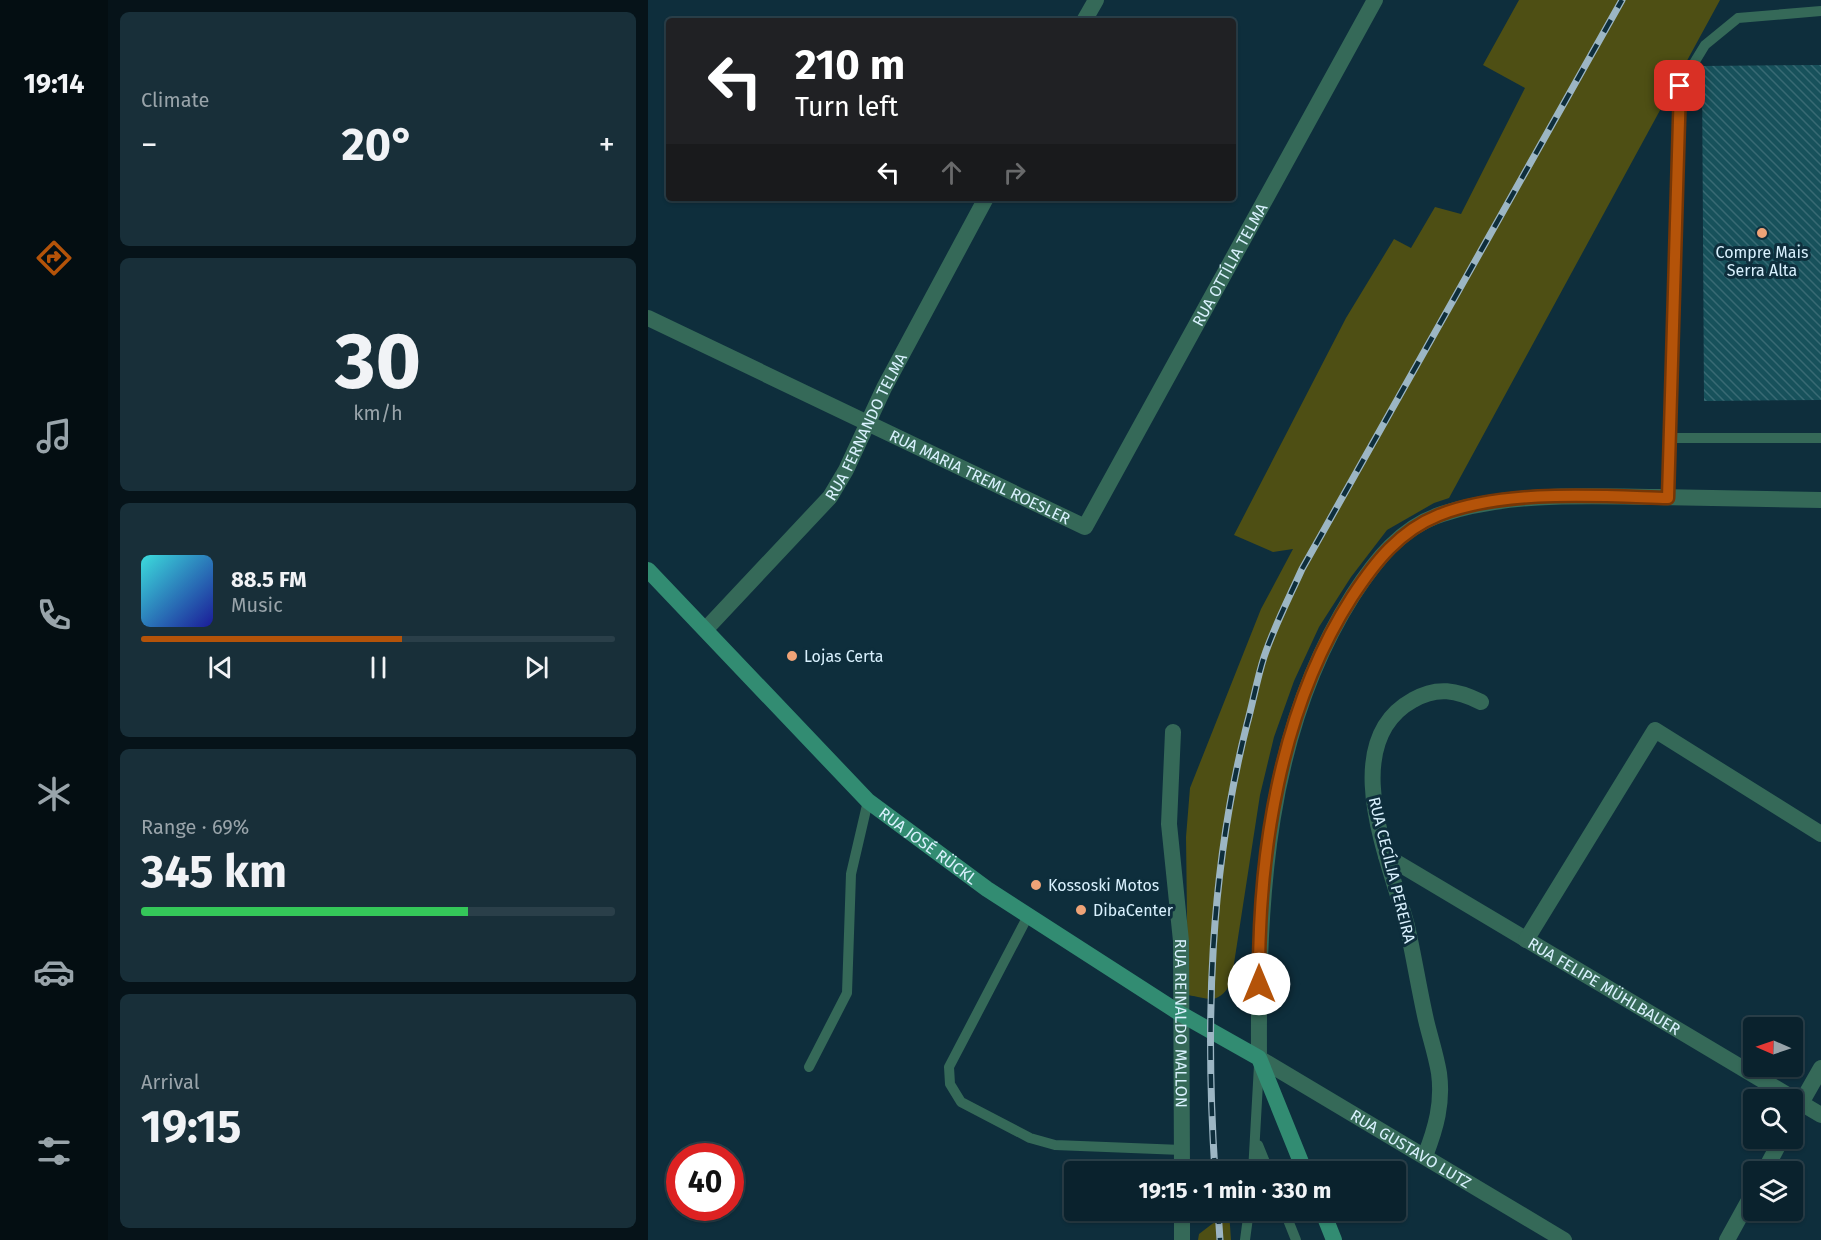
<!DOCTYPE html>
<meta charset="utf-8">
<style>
body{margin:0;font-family:"Fira Sans",sans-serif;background:#182f39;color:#f1f3f6;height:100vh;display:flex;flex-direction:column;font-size:22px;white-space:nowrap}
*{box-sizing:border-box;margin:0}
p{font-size:20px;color:#99a4aa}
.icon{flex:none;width:33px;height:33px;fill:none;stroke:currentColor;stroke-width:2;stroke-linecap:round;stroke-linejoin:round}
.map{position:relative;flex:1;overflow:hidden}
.sheet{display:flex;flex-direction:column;gap:12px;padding:12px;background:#061319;width:540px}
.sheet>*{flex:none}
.guide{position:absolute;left:18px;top:18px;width:570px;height:183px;border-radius:6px;box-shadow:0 2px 4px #0004,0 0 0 2px #2a3f49;background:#202124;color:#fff;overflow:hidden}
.needle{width:39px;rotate:272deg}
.controls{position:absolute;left:1095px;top:1017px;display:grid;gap:12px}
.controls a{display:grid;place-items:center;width:60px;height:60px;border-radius:6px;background:#0a222d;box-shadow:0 2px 4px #0004,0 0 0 2px #2a3f49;font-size:30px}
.speed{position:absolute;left:18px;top:1143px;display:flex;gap:12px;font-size:30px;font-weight:700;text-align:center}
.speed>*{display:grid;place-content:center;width:78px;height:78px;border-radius:50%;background:#0a222d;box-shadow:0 2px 4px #0004,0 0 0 2px #2a3f49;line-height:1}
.speed .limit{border:9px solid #d22;background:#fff;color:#111}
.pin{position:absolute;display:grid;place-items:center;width:51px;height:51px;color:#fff;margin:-26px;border-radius:12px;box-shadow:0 3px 9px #0006}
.me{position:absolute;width:66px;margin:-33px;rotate:0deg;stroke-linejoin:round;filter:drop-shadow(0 0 4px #0008)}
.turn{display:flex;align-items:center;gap:21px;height:126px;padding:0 30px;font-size:27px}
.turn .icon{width:78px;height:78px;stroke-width:2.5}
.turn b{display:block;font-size:42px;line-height:51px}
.lanes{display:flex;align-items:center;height:57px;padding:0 30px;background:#0003;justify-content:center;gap:30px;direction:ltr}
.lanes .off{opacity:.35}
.big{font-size:45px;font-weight:700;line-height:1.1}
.sheet .card{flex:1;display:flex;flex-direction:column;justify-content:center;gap:9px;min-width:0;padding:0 21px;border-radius:9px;background:#182f39}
.sheet .dial{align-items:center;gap:0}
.dial b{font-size:78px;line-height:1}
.song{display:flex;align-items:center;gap:18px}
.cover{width:72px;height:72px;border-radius:9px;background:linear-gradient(135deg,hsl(180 70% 55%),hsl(240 70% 35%))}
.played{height:6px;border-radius:3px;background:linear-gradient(90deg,#b45309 55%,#2a3f49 55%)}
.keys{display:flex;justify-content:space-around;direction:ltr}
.heat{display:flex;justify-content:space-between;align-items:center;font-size:33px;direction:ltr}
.charge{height:9px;border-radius:4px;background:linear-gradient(90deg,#34c759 69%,#2a3f49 0)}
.trip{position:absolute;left:416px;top:1161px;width:342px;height:60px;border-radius:6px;background:#0a222d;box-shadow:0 2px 4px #0004,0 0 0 2px #2a3f49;font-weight:700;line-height:60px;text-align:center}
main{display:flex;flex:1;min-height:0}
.dock{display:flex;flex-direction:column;width:108px;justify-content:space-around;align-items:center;background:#040e12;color:#99a4aa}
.dock .icon{width:42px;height:42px}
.dock .current{color:#b45309}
.dock b{font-size:27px;color:#f1f3f6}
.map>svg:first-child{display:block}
.green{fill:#4e4f14}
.building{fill:url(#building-back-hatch)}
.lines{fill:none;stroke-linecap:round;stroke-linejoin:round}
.service{stroke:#356958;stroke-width:10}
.minor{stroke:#356958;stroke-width:16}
.tertiary{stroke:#356958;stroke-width:16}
.secondary{stroke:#328c72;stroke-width:16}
.rail-casing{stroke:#9cb6c4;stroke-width:7}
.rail{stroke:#0e2e3c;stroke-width:4.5;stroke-dasharray:14;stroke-linecap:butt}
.route-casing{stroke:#753606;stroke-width:15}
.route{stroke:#b45309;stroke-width:10}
.poi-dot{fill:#efa377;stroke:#0e2e3c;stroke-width:2}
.labels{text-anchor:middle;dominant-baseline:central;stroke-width:6;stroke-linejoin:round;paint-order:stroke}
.poi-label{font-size:16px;fill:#d9f1fe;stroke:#0e2e3c;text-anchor:start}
.street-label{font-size:16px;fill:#d9f1fe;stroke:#0e2e3c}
</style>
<main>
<nav class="dock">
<b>19:14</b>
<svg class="icon current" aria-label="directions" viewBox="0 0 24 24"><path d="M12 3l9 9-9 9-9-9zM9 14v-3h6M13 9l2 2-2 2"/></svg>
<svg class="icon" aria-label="music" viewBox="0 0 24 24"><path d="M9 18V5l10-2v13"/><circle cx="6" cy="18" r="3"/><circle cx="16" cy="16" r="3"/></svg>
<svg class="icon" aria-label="phone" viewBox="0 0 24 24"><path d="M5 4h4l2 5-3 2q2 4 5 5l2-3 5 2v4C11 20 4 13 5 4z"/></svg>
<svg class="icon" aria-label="climate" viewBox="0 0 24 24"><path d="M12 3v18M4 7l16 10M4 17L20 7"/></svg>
<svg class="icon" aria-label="car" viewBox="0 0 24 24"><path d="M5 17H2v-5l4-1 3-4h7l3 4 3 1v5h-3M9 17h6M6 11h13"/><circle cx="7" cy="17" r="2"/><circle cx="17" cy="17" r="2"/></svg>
<svg class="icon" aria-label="filters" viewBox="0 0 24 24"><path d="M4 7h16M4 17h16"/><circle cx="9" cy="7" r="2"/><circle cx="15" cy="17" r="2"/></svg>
</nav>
<section class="sheet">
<div class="card"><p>Climate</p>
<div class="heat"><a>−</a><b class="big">20°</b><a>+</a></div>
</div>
<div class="card dial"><b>30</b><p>km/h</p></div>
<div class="card">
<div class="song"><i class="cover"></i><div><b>88.5 FM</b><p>Music</p></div></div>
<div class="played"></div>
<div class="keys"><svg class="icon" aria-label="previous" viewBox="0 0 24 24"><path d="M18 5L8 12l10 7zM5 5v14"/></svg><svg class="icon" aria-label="pause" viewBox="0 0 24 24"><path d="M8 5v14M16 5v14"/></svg><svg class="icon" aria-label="next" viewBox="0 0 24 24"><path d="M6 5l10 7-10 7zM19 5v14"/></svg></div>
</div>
<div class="card"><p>Range · 69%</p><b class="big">345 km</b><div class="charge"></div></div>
<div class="card"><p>Arrival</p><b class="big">19:15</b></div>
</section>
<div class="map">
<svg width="1173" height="1240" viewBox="0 0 1173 1240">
<defs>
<pattern id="building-back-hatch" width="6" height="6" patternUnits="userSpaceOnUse" patternTransform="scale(1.5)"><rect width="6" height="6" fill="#17515b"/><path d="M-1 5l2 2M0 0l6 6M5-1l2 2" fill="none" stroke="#386a74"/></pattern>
</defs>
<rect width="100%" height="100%" fill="#0e2e3c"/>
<path class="green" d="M 871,0 L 1072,0 L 801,498 L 786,503 L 739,530 L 703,577 L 671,627 L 646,681 L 626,737 L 612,795 L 583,983 C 570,1005 562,999 540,995 L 538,837 L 542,788 L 613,609 L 645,549 L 625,552 L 586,535 L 698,318 L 746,239 L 763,248 L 787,207 L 813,214 L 877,88 L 835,65 Z
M 581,1211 L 583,1240 L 550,1240 L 551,1234 Z"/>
<path class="building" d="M 1173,65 L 1173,400 L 1056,401 L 1054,66 Z"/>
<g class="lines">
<path class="service" d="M 1022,438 L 1173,438
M 1020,498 L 1032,86 L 1057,45 L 1090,18 L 1173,11
M 381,914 L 301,1067 L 302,1084 L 313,1102 L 382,1138 L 407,1145 L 534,1150
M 161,1067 L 199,993 L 203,874 L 220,801
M 610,1145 L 621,1172
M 605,1172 L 611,1065
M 636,1210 L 648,1240
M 597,1240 L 601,1210"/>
<g class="minor">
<path d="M 436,21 L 448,0"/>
<path id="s1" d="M 0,318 L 437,527 L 727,0"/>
<path id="s2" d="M 58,629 L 182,497 L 198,470 L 236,388 L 338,198"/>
<path id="s3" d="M 525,732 L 521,824 L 533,941 L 534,1172"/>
<path id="s4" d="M 738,856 L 1173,1115"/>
<path d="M 878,940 L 1007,730 L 1173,834"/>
<path id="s5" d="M 611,1058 L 916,1240"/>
<path d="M 1144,1119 L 1173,1068"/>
<path d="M 777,1156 C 788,1128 795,1103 791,1073 C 788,1055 782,1037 778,1020 C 771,989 766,957 759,926 C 743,864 687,743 765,700 C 789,686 809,690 833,702"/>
<path d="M 1116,1172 L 1134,1138"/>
<path d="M 534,1210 L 534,1240"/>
<path d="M 1079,1240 L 1106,1191"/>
</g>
<path class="tertiary" d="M 611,1058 C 610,899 617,734 705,595 C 727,561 753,527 794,514 C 862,492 939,496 1010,497 C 1064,498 1119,499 1173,500"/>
<g class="secondary">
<path id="s6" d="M 0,570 L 220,801 L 339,889 L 533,1014 L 611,1058 L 657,1172"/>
<path d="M 674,1210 L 686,1240"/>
</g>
<defs>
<path id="rail" d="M 567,1172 C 557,1020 562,871 599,724 C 605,702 609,679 616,657 C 626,627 641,598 654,569 L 974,0
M 570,1210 L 572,1240"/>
</defs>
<use href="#rail" class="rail-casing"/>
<use href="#rail" class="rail"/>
</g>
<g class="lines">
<defs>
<path id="route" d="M 611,984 C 610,853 632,709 704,597 C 727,562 751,531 791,515 C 857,489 950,496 1020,498 L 1032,86"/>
</defs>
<use href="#route" class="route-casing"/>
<use href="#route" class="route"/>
</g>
<g class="poi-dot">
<circle cx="1114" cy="233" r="6"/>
<circle cx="144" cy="656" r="6"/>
<circle cx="388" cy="885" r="6"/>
<circle cx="433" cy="910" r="6"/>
</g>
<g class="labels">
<g class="poi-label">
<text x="1114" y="252" text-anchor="middle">Compre Mais<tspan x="1114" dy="18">Serra Alta</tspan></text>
<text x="156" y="656">Lojas Certa</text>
<text x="400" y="885">Kossoski Motos</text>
<text x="445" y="910">DibaCenter</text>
</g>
<g class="street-label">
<text stroke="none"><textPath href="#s1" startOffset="784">RUA OTTÍLIA TELMA</textPath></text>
<text stroke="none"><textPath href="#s2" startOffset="260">RUA FERNANDO TELMA</textPath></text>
<text stroke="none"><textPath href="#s1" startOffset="368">RUA MARIA TREML ROESLER</textPath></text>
<text stroke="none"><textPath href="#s6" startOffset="394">RUA JOSÉ RÜCKL</textPath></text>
<text transform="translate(744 870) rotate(76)">RUA CECÍLIA PEREIRA</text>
<text stroke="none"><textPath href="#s4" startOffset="254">RUA FELIPE MÜHLBAUER</textPath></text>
<text stroke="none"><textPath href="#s3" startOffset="292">RUA REINALDO MALLON</textPath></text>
<text stroke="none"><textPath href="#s5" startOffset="177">RUA GUSTAVO LUTZ</textPath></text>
</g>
</g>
</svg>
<div class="controls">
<a><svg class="needle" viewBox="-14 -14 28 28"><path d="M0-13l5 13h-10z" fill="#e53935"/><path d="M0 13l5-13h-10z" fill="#99a4aa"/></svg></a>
<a><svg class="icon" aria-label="search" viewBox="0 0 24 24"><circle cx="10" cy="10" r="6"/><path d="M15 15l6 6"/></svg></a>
<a><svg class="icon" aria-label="layers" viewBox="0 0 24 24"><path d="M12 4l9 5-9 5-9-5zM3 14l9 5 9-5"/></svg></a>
</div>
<div class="speed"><div class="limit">40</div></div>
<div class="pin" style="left:1032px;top:86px;background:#d93025"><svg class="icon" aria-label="arrive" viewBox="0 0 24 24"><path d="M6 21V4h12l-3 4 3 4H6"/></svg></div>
<svg class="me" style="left:611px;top:984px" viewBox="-20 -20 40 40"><circle r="19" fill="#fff"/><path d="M0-13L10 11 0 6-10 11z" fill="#b45309"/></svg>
<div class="trip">19:15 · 1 min · 330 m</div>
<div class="guide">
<div class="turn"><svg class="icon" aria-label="left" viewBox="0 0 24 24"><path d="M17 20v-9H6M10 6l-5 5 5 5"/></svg><div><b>210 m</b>Turn left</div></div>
<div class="lanes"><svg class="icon" aria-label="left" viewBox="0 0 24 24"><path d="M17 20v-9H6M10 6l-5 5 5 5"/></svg><svg class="icon off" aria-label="ahead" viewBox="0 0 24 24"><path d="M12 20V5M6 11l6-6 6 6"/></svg><svg class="icon off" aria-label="right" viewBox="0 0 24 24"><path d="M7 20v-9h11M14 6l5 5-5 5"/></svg></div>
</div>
</div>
</main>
